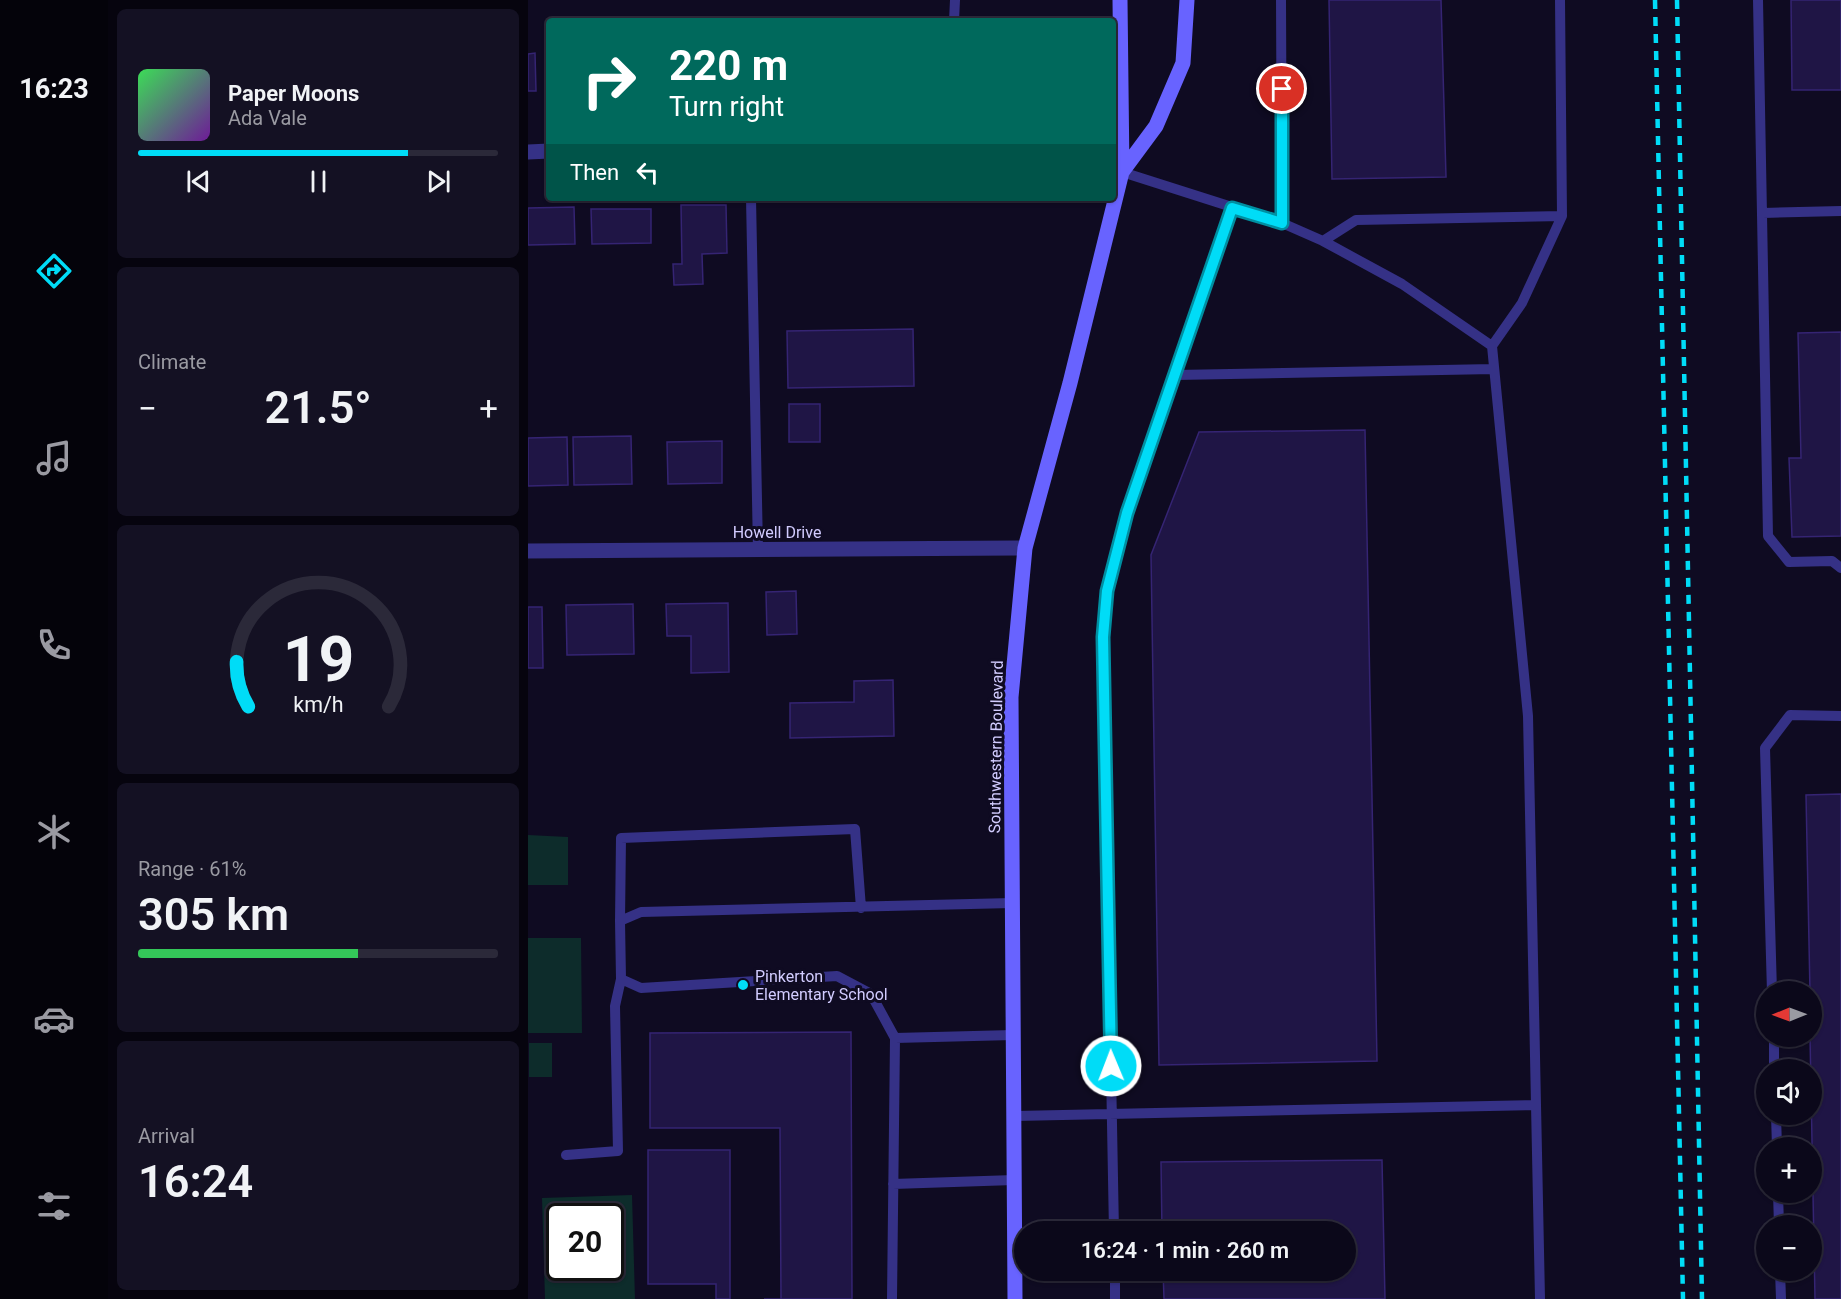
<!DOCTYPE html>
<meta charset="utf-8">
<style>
body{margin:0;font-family:Roboto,sans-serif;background:#141123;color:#f1f3f6;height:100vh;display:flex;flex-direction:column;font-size:22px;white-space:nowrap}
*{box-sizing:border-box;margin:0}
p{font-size:20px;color:#9a9aa2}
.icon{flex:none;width:33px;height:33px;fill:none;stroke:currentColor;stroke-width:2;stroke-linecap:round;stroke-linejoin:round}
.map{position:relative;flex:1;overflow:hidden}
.details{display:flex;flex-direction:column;gap:9px;padding:9px;background:#06040e;width:420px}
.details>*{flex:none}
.guide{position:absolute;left:18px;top:18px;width:570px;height:183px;border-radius:6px;box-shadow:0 2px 4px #0004,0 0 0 2px #2b2939;background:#00695c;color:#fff;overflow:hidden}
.needle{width:39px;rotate:269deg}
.buttons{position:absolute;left:1228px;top:981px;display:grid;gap:12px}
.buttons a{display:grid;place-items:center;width:66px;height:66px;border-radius:50%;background:#0b081a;box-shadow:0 2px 4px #0004,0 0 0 2px #2b2939;font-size:30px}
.speed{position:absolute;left:18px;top:1203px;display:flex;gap:12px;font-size:30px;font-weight:700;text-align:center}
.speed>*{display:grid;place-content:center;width:78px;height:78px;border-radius:50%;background:#0b081a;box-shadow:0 2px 4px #0004,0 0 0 2px #2b2939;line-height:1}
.speed .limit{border:3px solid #111;border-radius:9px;background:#fff;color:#111}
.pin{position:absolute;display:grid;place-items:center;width:51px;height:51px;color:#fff;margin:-26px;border:3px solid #fff;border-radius:50%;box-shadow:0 2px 6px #0007}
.me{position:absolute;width:66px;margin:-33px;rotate:359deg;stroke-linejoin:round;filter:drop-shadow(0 0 4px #0008)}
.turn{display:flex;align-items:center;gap:21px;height:126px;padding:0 24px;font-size:27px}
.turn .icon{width:78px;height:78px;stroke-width:2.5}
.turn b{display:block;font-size:42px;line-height:51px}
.then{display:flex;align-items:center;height:57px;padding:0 24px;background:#0003;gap:12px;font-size:22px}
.big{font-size:45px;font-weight:600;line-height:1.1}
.details .card{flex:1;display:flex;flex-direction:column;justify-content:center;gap:9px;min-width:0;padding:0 21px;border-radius:9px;background:#141123}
.details .dial{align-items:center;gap:0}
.dial svg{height:156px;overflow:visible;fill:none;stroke:#2b2939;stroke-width:7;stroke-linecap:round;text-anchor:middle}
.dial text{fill:#f1f3f6;stroke:none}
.song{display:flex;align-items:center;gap:18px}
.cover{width:72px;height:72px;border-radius:9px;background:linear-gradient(135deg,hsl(130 70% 55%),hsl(280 70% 35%))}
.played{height:6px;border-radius:3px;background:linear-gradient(90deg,#00dcf7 75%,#2b2939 75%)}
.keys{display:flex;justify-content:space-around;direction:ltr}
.heat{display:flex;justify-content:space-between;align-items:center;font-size:33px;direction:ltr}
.charge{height:9px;border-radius:4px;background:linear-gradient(90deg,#34c759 61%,#2b2939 0)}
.trip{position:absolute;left:486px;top:1221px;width:342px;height:60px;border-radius:30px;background:#0b081a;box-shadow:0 2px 4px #0004,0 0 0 2px #2b2939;font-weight:600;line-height:60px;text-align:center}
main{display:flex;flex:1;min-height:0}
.tab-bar{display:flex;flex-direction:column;width:108px;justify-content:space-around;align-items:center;background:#04030a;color:#9a9aa2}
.tab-bar .icon{width:42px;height:42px}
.tab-bar .on{color:#00dcf7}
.tab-bar b{font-size:27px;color:#f1f3f6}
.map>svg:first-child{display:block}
.green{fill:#0d2c2b;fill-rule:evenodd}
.building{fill:#1f1545;stroke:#352473;stroke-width:1.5}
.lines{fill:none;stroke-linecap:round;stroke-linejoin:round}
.lane{stroke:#353186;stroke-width:10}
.street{stroke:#353186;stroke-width:15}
.secondary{stroke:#6863ff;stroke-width:15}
.rail{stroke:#00dcf7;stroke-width:4.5;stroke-dasharray:9 8;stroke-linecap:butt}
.route-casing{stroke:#008fa1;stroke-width:15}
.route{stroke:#00dcf7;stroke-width:10}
.poi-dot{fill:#00dcf7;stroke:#0f0b22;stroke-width:2}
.labels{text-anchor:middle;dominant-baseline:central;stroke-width:6;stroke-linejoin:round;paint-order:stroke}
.street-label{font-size:16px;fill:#d2ccff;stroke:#0f0b22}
.poi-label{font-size:16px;fill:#d2ccff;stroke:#0f0b22;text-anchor:start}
</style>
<main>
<nav class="tab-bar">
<b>16:23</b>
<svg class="icon on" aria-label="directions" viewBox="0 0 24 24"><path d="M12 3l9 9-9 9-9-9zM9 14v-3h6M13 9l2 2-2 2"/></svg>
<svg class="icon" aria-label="music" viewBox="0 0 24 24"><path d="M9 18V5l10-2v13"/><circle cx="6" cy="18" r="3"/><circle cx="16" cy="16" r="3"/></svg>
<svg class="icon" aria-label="phone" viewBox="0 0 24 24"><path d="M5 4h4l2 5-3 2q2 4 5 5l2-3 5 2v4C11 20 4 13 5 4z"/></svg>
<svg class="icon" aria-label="climate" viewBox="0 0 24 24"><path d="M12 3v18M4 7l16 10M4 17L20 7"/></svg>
<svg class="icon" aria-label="car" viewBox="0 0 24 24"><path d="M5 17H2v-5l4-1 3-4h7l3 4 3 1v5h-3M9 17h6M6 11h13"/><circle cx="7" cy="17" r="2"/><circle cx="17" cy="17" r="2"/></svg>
<svg class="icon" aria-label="filters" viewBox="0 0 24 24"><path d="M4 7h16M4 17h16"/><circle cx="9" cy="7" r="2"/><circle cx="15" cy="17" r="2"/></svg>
</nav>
<section class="details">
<div class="card">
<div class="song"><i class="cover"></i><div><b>Paper Moons</b><p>Ada Vale</p></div></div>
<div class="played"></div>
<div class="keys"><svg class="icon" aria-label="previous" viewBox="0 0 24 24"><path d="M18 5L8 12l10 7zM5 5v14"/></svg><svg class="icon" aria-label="pause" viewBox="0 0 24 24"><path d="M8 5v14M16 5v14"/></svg><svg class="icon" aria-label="next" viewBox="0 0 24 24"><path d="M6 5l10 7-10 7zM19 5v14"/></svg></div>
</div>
<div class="card"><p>Climate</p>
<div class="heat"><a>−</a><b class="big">21.5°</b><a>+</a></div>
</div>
<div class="card dial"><svg viewBox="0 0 100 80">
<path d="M14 69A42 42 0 1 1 86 69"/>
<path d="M14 69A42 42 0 0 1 8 46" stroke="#00dcf7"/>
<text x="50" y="56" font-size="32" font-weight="700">19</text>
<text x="50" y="72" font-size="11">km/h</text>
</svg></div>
<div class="card"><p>Range · 61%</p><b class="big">305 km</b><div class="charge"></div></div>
<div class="card"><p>Arrival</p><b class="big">16:24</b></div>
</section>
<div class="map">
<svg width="1313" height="1299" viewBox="0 0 1313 1299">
<rect width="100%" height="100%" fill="#0f0b22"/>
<path class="green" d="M 0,835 L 40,837 L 40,885 L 0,885 Z
M 0,938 L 53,938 L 54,1033 L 0,1033 Z
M 1,1043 L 24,1043 L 24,1077 L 1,1077 Z
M 104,1195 L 107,1299 L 17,1299 L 14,1198 ZM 32,1216 L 82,1216 L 82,1268 L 32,1268 Z"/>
<path class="building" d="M 801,0 L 913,0 L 918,177 L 804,179 Z
M 1263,0 L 1313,0 L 1313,90 L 1264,90 Z
M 7,53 L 8,91 L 0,91 L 0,54 Z
M 153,205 L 198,205 L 199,253 L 174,254 L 175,284 L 146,285 L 145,264 L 154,264 Z
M 46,207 L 47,244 L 0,245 L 0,208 Z
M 63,209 L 123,209 L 123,243 L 64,244 Z
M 385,329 L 386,386 L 260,388 L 259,331 Z
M 1313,332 L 1313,536 L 1264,537 L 1261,458 L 1273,458 L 1270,333 Z
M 261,404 L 292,404 L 292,442 L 261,442 Z
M 837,430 L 849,1061 L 631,1065 L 623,555 L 671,432 Z
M 103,436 L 104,484 L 46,485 L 45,437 Z
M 39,437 L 40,485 L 0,486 L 0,438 Z
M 194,441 L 194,483 L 140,484 L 139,442 Z
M 268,591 L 269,634 L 239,635 L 238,592 Z
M 200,603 L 201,672 L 163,673 L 163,636 L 139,636 L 138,604 Z
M 105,604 L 106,654 L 39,655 L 38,605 Z
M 0,607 L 14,607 L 15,668 L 0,668 Z
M 365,680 L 366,736 L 262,738 L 262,703 L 326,702 L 326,681 Z
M 1313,794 L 1313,1299 L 1287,1299 L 1282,1036 L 1284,1036 L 1284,992 L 1282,992 L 1278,795 Z
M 323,1032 L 324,1299 L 236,1299 L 253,1299 L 252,1128 L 122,1128 L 122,1033 Z
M 120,1150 L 202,1150 L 202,1299 L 188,1299 L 188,1284 L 120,1284 Z
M 854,1160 L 857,1299 L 636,1299 L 635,1270 L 818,1270 L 818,1232 L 634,1232 L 633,1162 Z"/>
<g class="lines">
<path class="lane" d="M 753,0 L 754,223
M 1230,0 L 1240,536 L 1261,562 L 1304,561 L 1313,568
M 426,21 L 427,0
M 594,172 L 754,223 L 795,241 L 874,284 L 964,346 L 1000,716 L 1012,1299
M 223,198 L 230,550
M 1235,213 L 1313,211
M 795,241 L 828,220 L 1034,216
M 964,346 L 994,303 L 1034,216 L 1032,0
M 647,375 L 966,369
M 92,921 L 93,838 L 327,829 L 333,908
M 1244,992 L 1237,748 L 1262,715 L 1313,716
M 1246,1036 L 1246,1070
M 367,1038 L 485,1035
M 1248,1114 L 1249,1148
M 485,1116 L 1008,1105
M 38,1155 L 90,1151 L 87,1006 L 93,979
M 365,1184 L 486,1180
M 1250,1192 L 1251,1226
M 586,1232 L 575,637 L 579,591 L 599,512 L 704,208
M 587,1270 L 587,1299
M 1252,1270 L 1253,1299
M 364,1299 L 367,1038 L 343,994 L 309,976 L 113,988 L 93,979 L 92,921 L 113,912 L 484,903"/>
<path class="street" d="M 0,152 L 21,151
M 0,551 L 497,548"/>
<path class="secondary" d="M 594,172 L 628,126 L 655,63 L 659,0
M 487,1299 L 483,697 L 497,548 L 542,383 L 594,172 L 592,0"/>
<path class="rail" d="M 1127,0 L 1155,1299
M 1149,0 L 1174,1299"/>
</g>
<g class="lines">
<defs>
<path id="route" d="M 583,1066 L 575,637 L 579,591 L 599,513 L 704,208 L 754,223 L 754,89"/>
</defs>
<use href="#route" class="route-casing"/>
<use href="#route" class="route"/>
</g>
<circle class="poi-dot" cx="215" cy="985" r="6"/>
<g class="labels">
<g class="street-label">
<text x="249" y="532">Howell Drive</text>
<text transform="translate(468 747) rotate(-89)">Southwestern Boulevard</text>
</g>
<g class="poi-label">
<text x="227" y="976">Pinkerton<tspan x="227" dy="18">Elementary School</tspan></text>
</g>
</g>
</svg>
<div class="buttons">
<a><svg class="needle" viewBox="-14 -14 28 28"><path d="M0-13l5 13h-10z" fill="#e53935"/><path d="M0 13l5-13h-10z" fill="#9a9aa2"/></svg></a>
<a><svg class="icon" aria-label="sound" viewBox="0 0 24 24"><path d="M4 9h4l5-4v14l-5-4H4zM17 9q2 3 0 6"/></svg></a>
<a>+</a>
<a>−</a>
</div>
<div class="speed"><div class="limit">20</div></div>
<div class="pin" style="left:754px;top:89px;background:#d93025"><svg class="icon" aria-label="arrive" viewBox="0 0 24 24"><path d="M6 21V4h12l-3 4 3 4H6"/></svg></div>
<svg class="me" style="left:583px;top:1066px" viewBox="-20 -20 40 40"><circle r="17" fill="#00dcf7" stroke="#fff" stroke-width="3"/><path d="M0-11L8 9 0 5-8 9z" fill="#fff"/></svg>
<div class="trip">16:24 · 1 min · 260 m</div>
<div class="guide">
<div class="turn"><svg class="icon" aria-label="right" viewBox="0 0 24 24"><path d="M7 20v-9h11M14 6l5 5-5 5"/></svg><div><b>220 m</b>Turn right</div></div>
<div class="then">Then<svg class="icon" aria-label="left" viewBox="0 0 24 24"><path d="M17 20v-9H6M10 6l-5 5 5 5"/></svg></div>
</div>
</div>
</main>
